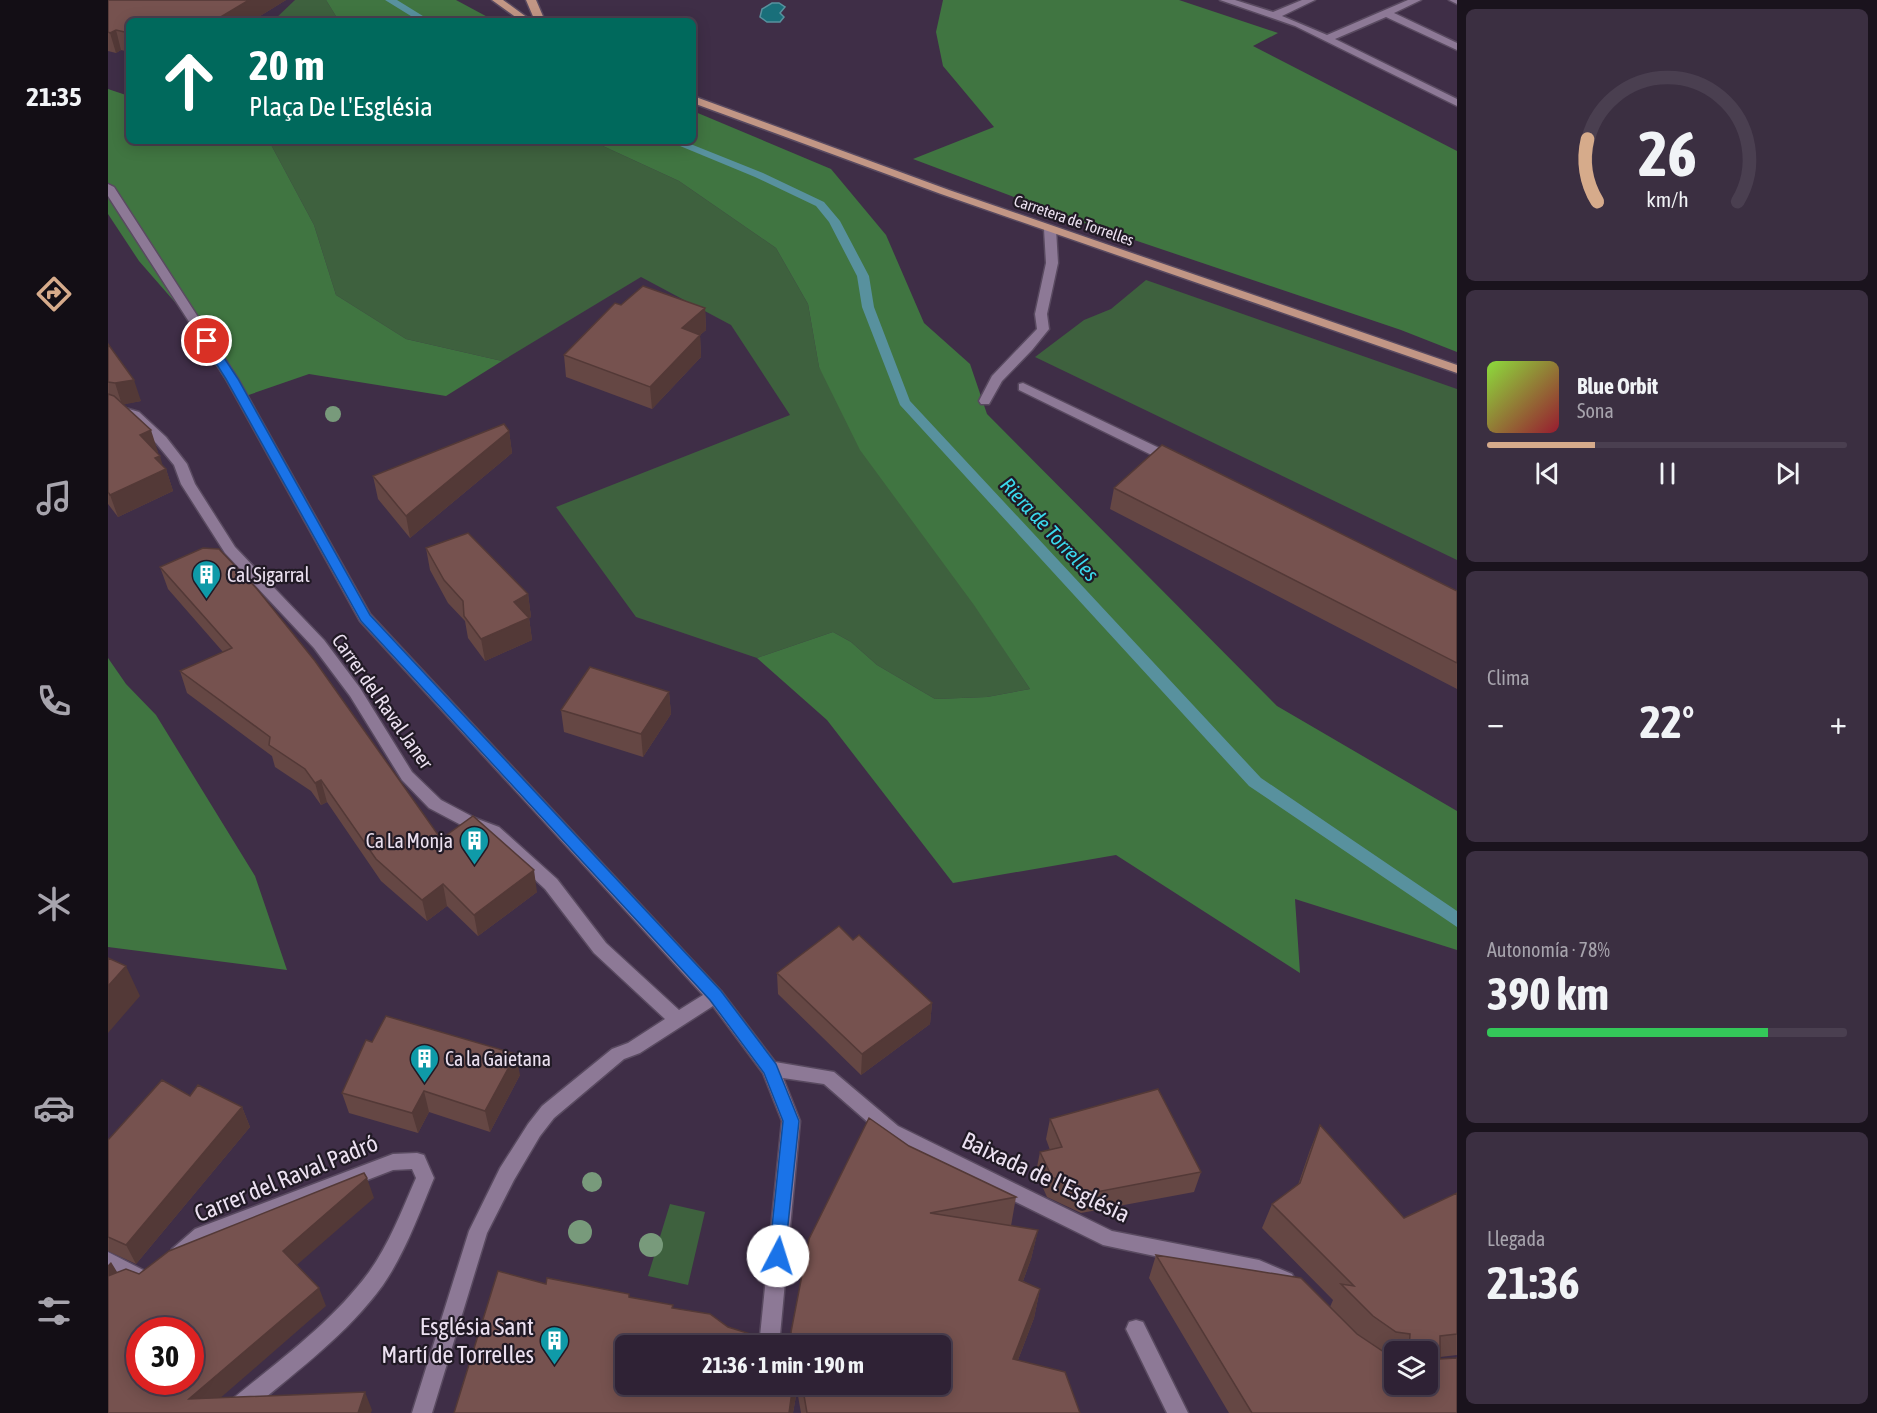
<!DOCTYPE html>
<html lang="es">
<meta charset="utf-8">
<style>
body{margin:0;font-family:"Asap Condensed",sans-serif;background:#3b2f41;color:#f1f3f6;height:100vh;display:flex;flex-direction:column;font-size:22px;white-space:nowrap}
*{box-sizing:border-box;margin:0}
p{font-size:20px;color:#a7a4ad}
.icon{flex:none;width:33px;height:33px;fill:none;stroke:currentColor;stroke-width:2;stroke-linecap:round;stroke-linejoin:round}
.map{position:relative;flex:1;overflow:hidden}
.sheet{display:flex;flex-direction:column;gap:9px;padding:9px;background:#1a131d;width:420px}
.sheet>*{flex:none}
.guide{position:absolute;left:18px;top:18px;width:570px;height:126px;border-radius:9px;box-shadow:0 3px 15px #0003,0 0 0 2px #4a3f50;background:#00695c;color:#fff;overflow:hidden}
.controls{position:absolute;left:1276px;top:1341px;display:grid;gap:12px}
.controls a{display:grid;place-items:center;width:54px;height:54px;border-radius:9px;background:#2f2235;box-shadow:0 3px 15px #0003,0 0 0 2px #4a3f50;font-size:30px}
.speed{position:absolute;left:18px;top:1317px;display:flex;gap:12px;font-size:30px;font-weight:700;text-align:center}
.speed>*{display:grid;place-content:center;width:78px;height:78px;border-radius:50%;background:#2f2235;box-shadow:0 3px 15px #0003,0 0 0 2px #4a3f50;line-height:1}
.speed .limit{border:9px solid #d22;background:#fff;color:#111}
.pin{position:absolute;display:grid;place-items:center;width:51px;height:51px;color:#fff;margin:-26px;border:3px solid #fff;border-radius:50%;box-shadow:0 2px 6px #0007}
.me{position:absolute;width:66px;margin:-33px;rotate:5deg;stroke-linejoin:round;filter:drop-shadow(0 0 4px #0008)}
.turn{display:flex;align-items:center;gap:21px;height:126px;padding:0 24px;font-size:27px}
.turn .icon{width:78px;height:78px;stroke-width:2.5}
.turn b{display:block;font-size:42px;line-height:51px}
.big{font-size:45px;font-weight:700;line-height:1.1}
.sheet .tile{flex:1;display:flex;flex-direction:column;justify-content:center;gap:9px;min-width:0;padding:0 21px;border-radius:9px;background:#3b2f41}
.sheet .dial{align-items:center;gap:0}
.dial svg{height:156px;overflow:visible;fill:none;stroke:#4a3f50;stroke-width:7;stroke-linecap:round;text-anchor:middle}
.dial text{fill:#f1f3f6;stroke:none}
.song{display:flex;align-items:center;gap:18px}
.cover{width:72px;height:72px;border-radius:9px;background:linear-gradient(135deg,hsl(90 70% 55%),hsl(350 70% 35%))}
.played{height:6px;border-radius:3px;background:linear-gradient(90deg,#d6ab8b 30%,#4a3f50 30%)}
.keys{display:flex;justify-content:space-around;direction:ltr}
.heat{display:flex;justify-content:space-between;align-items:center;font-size:33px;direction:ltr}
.charge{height:9px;border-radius:4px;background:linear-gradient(90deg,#34c759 78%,#4a3f50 0)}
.trip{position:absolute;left:507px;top:1335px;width:336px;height:60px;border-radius:9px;background:#2f2235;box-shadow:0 3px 15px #0003,0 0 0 2px #4a3f50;font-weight:700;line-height:60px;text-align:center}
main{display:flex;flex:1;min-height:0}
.tab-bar{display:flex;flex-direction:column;width:108px;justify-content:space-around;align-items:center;background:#130e15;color:#a7a4ad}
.tab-bar .icon{width:42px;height:42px}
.tab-bar .active{color:#d6ab8b}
.tab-bar b{font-size:27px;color:#f1f3f6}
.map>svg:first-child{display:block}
.green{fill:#3e613e}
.forest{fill:#407541}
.water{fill:#196f7a;stroke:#58919e;stroke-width:1.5}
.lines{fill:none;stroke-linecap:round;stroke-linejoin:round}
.stream{fill:#58919e;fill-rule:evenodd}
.minor-casing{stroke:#594a60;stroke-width:3}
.major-casing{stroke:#594a60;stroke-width:3}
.minor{fill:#8d7996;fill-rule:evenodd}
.major{fill:#c29685;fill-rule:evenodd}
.tree{fill:#789a7b}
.wall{fill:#654744;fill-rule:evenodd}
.shaded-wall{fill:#533937}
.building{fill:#76524f;stroke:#533937;stroke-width:1.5;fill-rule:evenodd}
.route{fill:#1a73e8;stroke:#114b97;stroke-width:1.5}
.labels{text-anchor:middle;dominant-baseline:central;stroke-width:4.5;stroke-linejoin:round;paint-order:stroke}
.far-street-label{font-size:16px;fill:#ece1f1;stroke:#211a25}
.poi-label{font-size:20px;fill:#ece1f1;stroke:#211a25;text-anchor:start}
.street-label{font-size:20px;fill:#ece1f1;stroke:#211a25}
.water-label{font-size:21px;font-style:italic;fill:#3ad9ec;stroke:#211a25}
.near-street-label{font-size:24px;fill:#ece1f1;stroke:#211a25}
.near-poi-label{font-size:24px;fill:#ece1f1;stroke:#211a25;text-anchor:end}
</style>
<main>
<nav class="tab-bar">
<b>21:35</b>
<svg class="icon active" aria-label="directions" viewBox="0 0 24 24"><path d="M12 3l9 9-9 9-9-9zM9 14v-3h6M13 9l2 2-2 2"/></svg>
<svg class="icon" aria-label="music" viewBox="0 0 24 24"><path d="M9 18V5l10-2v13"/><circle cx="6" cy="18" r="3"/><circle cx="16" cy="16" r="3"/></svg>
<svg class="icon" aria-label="phone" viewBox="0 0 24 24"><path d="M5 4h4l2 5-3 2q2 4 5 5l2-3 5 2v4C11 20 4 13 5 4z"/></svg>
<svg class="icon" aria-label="climate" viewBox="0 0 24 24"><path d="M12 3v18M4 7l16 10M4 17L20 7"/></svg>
<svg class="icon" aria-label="car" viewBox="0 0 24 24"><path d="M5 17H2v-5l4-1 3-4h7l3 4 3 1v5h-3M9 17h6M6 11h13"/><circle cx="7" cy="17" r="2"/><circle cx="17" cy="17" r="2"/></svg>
<svg class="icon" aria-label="filters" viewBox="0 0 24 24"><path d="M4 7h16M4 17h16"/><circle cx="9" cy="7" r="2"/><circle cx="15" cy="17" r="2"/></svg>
</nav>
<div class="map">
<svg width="1349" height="1413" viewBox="0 0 1349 1413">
<rect width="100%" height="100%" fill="#3f2e47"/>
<path class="green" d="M 187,0 L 218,0 L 231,21 L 165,21 Z
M 161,141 L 484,141 L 571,181 L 668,248 L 700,304 L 711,367 L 922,689 L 879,697 L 827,699 L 769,665 L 743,642 L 725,632 L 649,658 L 528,617 L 448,507 L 682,415 L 623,325 L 533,277 L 394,361 L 298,339 L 228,295 L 206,225 Z
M 1038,280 L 1349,389 L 1349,560 L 927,357 L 976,320 L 1003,309 Z
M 562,1204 L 597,1212 L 580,1285 L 540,1276 Z"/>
<path class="forest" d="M 218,0 L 348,0 L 387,21 L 231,21 Z
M 835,0 L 1071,0 L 1170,33 L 1145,46 L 1349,151 L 1349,352 L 1293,330 L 964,219 L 805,159 L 886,127 L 835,66 L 828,32 Z
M 0,89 L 21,96 L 21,141 L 161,141 L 206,225 L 228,295 L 298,339 L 394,361 L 338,396 L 201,374 L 129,399 L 72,308 L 31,261 L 0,214 Z
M 585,111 L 723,169 L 778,235 L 816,323 L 862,364 L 879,414 L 1169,706 L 1349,811 L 1349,950 L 1187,899 L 1192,973 L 1008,855 L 845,883 L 719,720 L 649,658 L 725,632 L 743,642 L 769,665 L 827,699 L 879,697 L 922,689 L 866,605 L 752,450 L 711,367 L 700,304 L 668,248 L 571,181 L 484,141 L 585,141 Z
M 0,658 L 18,684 L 48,715 L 147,876 L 179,970 L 0,947 Z"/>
<path class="water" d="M 664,3 L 671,3 L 677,7 L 672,13 L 676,17 L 672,22 L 659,22 L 652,17 L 654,9 Z"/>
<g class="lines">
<path class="stream" d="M 277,0 L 289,0 L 323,21 L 311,21 Z
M 560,141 L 575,141 L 655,173 L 716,202 L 732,221 L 761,276 L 766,307 L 802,401 L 1153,778 L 1349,911 L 1349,927 L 1141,786 L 792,405 L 754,307 L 749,276 L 721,222 L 708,206 L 647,177 Z"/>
<defs>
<path id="minor" d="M 1112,0 L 1127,0 L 1165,12 L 1194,0 L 1207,0 L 1174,16 L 1219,35 L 1300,0 L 1313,0 L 1286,13 L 1349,43 L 1349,50 L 1278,17 L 1227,39 L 1349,99 L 1349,106 L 1187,26 Z
M 1341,0 L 1349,0 L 1349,4 Z
M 0,184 L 6,187 L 130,379 L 262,614 L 613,991 L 667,1062 L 726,1072 L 790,1126 L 1004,1231 L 1151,1260 L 1184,1274 L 1187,1280 L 1184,1286 L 1177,1289 L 1150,1278 L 995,1245 L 778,1138 L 716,1084 L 675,1078 L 692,1121 L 671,1346 L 651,1346 L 674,1121 L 655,1073 L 605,1006 L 532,1053 L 516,1059 L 446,1118 L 432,1136 L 406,1180 L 379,1233 L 324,1413 L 304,1413 L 361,1231 L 392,1168 L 420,1124 L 434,1106 L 504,1049 L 520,1043 L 557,1019 L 486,953 L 437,889 L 379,835 L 355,826 L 321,808 L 294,780 L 242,696 L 206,648 L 117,553 L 73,484 L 66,465 L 48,443 L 21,418 L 0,411 L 0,403 L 31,412 L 58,437 L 79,464 L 87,484 L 127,547 L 216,640 L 252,688 L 304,772 L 333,800 L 367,818 L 391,827 L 449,879 L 498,943 L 571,1010 L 595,995 L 252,621 L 118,379 L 0,196 Z
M 942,226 L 948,229 L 950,263 L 939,314 L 941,329 L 924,350 L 894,381 L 881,404 L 873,404 L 871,401 L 884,376 L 929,329 L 927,314 L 938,263 L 936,229 Z
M 915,383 L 1070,457 L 1072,460 L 1065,464 L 1060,463 L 911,390 L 911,384 Z
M 309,1153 L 316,1155 L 326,1178 C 311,1214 297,1253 275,1285 C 238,1336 186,1373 139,1413 L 113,1413 L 116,1406 C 166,1364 222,1325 261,1272 C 281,1244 294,1210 308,1178 L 304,1169 L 285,1170 L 101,1241 L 78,1261 L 71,1264 L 64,1261 L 61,1255 L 64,1249 L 87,1229 L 285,1154 Z
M 0,1252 L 41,1273 L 44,1279 L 41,1285 L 34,1288 L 0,1271 Z
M 1028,1320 L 1035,1322 L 1080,1413 L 1059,1413 L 1018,1329 L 1021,1322 Z
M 657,1384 L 677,1384 L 682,1413 L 662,1413 Z"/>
<path id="major" d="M 384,0 L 395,0 L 424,21 L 413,21 Z
M 418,0 L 428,0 L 437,21 L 427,21 Z
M 585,96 L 841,190 L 1349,365 L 1349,373 L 833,194 L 585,103 Z"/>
</defs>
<use href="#minor" class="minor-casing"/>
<use href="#major" class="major-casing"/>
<use href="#minor" class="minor"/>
<use href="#major" class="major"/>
</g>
<g class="tree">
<circle cx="225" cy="414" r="8"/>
<circle cx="484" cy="1182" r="10"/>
<circle cx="472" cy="1232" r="12"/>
<circle cx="543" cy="1245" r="12"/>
</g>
<path class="wall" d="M 0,0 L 178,0 L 144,21 L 21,21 L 21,52 L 13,50 L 8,53 L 0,51 Z
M 513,305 L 597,308 L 598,330 L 592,335 L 593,357 L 544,409 L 458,377 L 456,355 Z
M 0,344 L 33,401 L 15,404 L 50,452 L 49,452 L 55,467 L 58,469 L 65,491 L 10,517 L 0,504 Z
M 401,431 L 404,453 L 302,538 L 270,499 L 265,476 Z
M 1006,488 L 1349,591 L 1349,689 L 1002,509 Z
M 318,548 L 420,594 L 423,617 L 421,618 L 424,640 L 377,661 L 360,638 L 357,621 L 340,603 L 322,570 Z
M 52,567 L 333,839 L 429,892 L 370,936 L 339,906 L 319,921 L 273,881 L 219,802 L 213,805 L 203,791 L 167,767 L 164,756 L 79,693 L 72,671 L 115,652 L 60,589 Z
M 561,692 L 563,714 L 535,757 L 456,732 L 453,710 Z
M 745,940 L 824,1003 L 822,1024 L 753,1075 L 670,994 L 669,973 Z
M 412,1075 L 382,1132 L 321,1112 L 310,1133 L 241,1113 L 234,1093 Z
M 134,1107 L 142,1127 L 28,1264 L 0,1251 L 0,1140 Z
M 942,1119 L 1093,1172 L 1086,1192 L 973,1213 L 939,1197 L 928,1172 L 932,1152 L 942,1150 L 938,1139 Z
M 1212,1125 L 1296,1218 L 1349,1193 L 1349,1355 L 1332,1357 L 1349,1413 L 1121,1413 L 1041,1278 L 1048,1255 L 1222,1307 L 1225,1300 L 1154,1228 L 1164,1204 L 1190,1185 L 1202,1150 ZM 1287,1352 L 1320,1352 L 1287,1384 Z
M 801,1146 L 908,1197 L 903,1226 L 930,1230 L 923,1259 L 915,1281 L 932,1289 L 926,1318 L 910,1360 L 972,1413 L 693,1413 L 689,1390 L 685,1413 L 518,1346 L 660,1388 L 679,1387 L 679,1384 L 832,1384 L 832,1346 L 683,1346 L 683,1332 Z"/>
<path class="shaded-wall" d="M 141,0 L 178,0 L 144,21 L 106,21 Z
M 8,30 L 13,50 L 8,53 L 2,33 Z
M 597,308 L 598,330 L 592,335 L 593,357 L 544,409 L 542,387 L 574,328 Z
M 26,380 L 33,401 L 14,405 L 7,383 Z
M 43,430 L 50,452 L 39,457 L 32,435 Z
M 401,431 L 404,453 L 302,538 L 298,516 Z
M 52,456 L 56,470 L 58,469 L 65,491 L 10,517 L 2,495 L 47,458 Z
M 420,594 L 423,617 L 418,620 L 421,618 L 424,640 L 377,661 L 373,639 L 406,602 Z
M 561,692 L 563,714 L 535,757 L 533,734 Z
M 213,780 L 219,802 L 213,805 L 207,783 Z
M 426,870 L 429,892 L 370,936 L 366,915 Z
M 335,884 L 339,906 L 319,921 L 314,900 Z
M 18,966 L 32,996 L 0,1033 L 0,986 Z
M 824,1003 L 822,1024 L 753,1075 L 754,1054 Z
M 408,1054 L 412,1075 L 382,1132 L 377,1111 Z
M 316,1091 L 321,1112 L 310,1133 L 304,1113 Z
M 134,1107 L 142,1127 L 28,1264 L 18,1245 Z
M 259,1178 L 266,1198 L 183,1270 L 175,1251 Z
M 930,1230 L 923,1259 L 905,1308 L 911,1280 Z
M 3,1262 L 14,1280 L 0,1297 L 0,1265 Z
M 211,1288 L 218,1306 L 95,1413 L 81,1399 Z
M 932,1289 L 926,1318 L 900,1386 L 905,1359 Z
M 685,1384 L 689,1384 L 689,1390 L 685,1413 L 681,1413 Z
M 257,1392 L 264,1410 L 263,1413 L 250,1413 Z"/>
<path class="building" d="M 0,0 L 141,0 L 106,21 L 21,21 L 21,33 L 8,30 L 2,33 L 0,32 Z
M 535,286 L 597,308 L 574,328 L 592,335 L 542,387 L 456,355 L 507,303 L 513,305 Z
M 0,344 L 26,380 L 7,383 L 0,382 Z
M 0,394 L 6,396 L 43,430 L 32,435 L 52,456 L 47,458 L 58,469 L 2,495 L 0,492 Z
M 396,424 L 401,431 L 298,516 L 265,476 Z
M 1054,445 L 1349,591 L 1349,663 L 1006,488 Z
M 360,533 L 420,594 L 406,602 L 421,618 L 373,639 L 356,616 L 355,601 L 336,580 L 318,548 Z
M 95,548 L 111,549 L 149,589 L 207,661 L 333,839 L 365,816 L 426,870 L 366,915 L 335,884 L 314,900 L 268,859 L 213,780 L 207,783 L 197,769 L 161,745 L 162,737 L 72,671 L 124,648 L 52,567 Z
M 482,667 L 561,692 L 533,734 L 453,710 Z
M 731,926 L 745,940 L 751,935 L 824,1003 L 754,1054 L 669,973 Z
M 0,958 L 18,966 L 0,986 Z
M 278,1016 L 408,1054 L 377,1111 L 316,1091 L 304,1113 L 234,1093 L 258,1040 L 264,1042 Z
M 54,1080 L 82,1096 L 90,1085 L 134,1107 L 18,1245 L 0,1237 L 0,1140 Z
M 1050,1089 L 1093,1172 L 978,1194 L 944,1177 L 932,1152 L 954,1147 L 942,1119 Z
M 761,1118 L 801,1146 L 908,1197 L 822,1213 L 930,1230 L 911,1280 L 932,1289 L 905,1359 L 957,1372 L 972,1413 L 699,1413 L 694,1384 L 832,1384 L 832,1346 L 686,1346 L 683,1332 L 701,1239 Z
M 1212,1125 L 1296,1218 L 1349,1193 L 1349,1334 L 1332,1336 L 1332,1359 L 1349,1358 L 1349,1413 L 1144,1413 L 1048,1255 L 1193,1278 L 1249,1334 L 1276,1352 L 1287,1354 L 1287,1384 L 1320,1384 L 1320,1352 L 1301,1352 L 1302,1334 L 1288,1332 L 1265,1316 L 1233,1284 L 1246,1286 L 1164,1204 L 1192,1183 Z
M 256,1173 L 259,1178 L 175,1251 L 211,1288 L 81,1399 L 257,1392 L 250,1413 L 0,1413 L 0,1276 L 18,1269 L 31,1274 L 61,1251 ZM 32,1330 L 82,1330 L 82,1382 L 32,1382 Z
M 390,1271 L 438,1284 L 439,1278 L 521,1294 L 521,1297 L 565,1305 L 564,1308 L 602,1314 L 620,1327 L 681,1346 L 518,1346 L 518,1384 L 660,1384 L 660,1388 L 684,1387 L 683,1384 L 685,1384 L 681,1413 L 346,1413 Z"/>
<path class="route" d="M 99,337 L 103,338 L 130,379 L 262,615 L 613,991 L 668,1064 L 691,1121 L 676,1262 L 670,1264 L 664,1262 L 661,1256 L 675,1121 L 656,1073 L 602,1000 L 253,621 L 118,379 L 94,341 Z"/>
<defs>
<symbol id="building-pin" viewBox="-11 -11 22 30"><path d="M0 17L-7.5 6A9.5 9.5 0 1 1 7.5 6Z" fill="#0f9aa8" stroke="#211a25"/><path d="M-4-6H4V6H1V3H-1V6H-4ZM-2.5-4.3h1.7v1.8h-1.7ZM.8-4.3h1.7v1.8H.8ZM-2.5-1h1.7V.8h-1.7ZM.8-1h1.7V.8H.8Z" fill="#fff"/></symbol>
</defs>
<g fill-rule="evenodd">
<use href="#building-pin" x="82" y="558" width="33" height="45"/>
<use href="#building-pin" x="350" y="824" width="33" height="45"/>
<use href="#building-pin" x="300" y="1042" width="33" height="45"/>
<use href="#building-pin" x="430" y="1324" width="33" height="45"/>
</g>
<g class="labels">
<g class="far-street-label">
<text transform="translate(966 220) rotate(19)">Carretera de Torrelles</text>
</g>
<g class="poi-label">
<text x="119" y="574">Cal Sigarral</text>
<text x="345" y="840" text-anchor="end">Ca La Monja</text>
<text x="337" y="1058">Ca la Gaietana</text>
</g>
<g class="street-label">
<text transform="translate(275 701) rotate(55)">Carrer del Raval Janer</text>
</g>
<g class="water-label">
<text transform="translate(942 529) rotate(47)">Riera de Torrelles</text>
</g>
<g class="near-street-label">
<text transform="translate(938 1177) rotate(25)">Baixada de l'Església</text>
<text transform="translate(178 1178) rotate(-22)">Carrer del Raval Padró</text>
</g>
<g class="near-poi-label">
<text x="426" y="1326">Església Sant<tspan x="426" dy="28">Martí de Torrelles</tspan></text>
</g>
</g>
</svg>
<div class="controls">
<a><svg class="icon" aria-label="layers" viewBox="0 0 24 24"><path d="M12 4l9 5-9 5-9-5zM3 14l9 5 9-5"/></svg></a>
</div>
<div class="speed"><div class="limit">30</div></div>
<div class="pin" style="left:99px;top:341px;background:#d93025"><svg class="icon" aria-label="arrive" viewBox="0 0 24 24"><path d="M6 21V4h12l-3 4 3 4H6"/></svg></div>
<svg class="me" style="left:670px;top:1256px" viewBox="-20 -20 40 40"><circle r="19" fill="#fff"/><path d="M0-13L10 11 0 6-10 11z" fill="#1a73e8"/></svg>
<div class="trip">21:36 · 1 min · 190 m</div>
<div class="guide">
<div class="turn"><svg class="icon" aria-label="ahead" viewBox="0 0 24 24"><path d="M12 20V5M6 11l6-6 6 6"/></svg><div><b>20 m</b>Plaça De L'Església</div></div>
</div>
</div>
<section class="sheet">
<div class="tile dial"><svg viewBox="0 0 100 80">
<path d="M14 69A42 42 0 1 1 86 69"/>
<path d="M14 69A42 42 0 0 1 9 37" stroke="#d6ab8b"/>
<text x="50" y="56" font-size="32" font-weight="700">26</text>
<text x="50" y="72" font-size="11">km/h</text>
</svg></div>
<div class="tile">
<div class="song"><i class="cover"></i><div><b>Blue Orbit</b><p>Sona</p></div></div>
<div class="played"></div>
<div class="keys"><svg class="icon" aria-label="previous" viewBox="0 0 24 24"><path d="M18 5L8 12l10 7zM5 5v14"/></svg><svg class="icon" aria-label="pause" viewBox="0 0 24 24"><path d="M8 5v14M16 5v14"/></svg><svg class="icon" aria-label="next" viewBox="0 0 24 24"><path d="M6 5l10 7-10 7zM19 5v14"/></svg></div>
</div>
<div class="tile"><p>Clima</p>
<div class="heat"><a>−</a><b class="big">22°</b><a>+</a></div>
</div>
<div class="tile"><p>Autonomía · 78%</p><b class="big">390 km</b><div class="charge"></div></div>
<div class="tile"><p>Llegada</p><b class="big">21:36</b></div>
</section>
</main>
